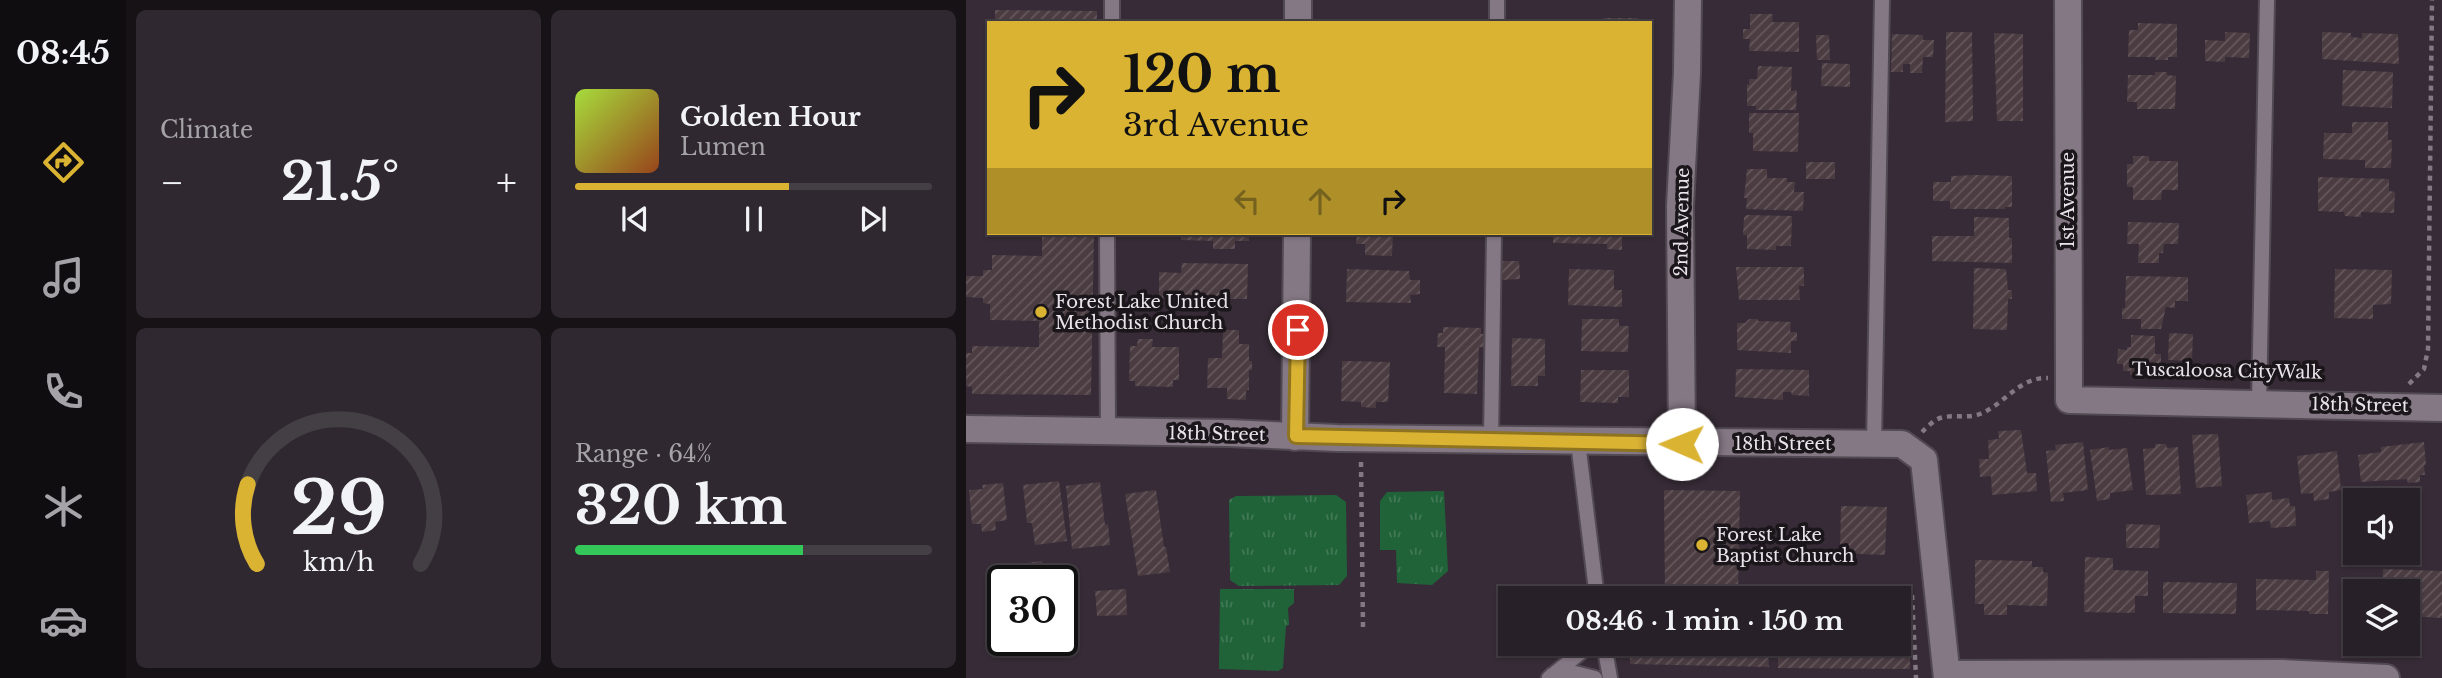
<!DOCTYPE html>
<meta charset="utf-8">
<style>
body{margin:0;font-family:"Libre Baskerville",serif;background:#302830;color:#f1f3f6;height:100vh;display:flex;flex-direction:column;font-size:26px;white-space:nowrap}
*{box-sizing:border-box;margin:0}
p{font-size:23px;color:#a5a3a8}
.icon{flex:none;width:38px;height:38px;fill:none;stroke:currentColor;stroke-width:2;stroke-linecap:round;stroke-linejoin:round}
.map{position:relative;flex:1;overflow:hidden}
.panel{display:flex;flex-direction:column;gap:10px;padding:10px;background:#161216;width:840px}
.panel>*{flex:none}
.hud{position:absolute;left:21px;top:21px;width:665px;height:214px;border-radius:0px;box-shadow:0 2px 5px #0004,0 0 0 2px #443e45;background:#dab333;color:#111;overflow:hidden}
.fabs{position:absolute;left:1377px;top:488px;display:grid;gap:14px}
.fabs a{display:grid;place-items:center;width:77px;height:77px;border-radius:0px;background:#282028;box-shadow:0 2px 5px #0004,0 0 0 2px #443e45;font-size:35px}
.speed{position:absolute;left:21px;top:565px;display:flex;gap:14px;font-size:35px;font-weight:700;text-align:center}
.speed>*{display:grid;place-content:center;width:91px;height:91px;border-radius:50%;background:#282028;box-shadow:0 2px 5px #0004,0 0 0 2px #443e45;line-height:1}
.speed .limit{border:4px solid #111;border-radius:10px;background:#fff;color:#111}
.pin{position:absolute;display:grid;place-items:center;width:60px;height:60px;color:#fff;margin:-30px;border:4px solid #fff;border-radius:50%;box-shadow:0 2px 7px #0007}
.me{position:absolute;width:77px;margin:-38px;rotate:271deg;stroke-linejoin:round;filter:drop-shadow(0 0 5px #0008)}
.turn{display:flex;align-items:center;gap:24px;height:147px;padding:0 21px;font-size:32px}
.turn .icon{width:91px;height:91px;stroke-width:2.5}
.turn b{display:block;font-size:49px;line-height:60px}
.lanes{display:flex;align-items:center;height:66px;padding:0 21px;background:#0003;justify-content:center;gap:35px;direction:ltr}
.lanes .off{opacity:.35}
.big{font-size:52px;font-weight:700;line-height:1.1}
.panel .card{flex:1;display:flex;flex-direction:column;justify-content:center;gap:10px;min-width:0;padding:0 24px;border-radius:10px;background:#302830}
.panel .dial{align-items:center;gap:0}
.dial svg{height:182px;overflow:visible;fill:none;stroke:#443e45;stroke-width:7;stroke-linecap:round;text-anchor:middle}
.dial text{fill:#f1f3f6;stroke:none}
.song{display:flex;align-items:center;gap:21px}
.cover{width:84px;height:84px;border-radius:10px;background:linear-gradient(135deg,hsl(80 70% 55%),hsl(20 70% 35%))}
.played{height:7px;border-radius:4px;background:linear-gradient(90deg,#dab333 60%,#443e45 60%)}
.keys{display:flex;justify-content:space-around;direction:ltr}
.heat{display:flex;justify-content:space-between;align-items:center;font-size:38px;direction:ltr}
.charge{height:10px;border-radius:5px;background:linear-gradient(90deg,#34c759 64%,#443e45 0)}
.panel .tiles{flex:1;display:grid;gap:10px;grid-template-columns:repeat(2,1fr)}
.trip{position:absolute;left:532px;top:586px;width:413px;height:70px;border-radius:0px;background:#282028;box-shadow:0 2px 5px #0004,0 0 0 2px #443e45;font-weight:700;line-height:70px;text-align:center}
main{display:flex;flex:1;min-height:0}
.tabs{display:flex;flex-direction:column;width:126px;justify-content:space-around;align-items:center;background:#100d10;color:#a5a3a8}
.tabs .icon{width:49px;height:49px}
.tabs .current{color:#dab333}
.tabs b{font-size:32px;color:#f1f3f6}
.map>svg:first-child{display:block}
.park{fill:url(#park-tufts)}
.building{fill:url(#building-hatch)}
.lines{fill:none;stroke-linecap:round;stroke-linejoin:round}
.service-casing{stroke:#524a52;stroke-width:18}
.minor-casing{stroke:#524a52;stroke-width:30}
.path{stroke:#827982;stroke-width:4.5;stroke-dasharray:5 5;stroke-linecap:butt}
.service{stroke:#857885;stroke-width:14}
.minor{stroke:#857885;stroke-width:26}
.route-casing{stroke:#8e7421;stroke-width:18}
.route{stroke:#dab333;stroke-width:12}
.poi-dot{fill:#dab333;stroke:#1a161a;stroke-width:2.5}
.labels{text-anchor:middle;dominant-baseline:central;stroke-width:7;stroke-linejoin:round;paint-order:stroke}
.street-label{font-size:18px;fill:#eae3ea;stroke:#1a161a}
.poi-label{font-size:18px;fill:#eae3ea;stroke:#1a161a;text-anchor:start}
</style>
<main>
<nav class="tabs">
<b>08:45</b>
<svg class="icon current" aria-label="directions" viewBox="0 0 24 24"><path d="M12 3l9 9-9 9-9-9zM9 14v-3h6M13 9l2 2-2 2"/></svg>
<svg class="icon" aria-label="music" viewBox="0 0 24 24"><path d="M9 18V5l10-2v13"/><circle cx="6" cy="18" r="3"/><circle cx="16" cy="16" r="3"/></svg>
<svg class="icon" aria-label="phone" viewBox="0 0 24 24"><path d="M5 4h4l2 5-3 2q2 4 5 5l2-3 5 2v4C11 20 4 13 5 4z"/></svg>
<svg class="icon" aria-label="climate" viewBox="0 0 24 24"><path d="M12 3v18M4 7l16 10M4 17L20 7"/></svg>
<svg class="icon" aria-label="car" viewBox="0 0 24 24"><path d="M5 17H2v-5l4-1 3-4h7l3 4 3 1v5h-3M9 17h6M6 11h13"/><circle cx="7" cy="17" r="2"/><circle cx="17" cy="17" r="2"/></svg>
</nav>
<section class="panel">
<div class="tiles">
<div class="card"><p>Climate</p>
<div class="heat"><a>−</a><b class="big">21.5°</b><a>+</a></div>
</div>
<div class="card">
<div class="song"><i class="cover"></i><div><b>Golden Hour</b><p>Lumen</p></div></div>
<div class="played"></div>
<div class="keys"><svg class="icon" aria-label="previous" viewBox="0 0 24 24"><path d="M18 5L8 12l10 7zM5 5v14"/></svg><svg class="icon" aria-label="pause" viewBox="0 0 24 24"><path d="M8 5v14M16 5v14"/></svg><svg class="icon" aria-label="next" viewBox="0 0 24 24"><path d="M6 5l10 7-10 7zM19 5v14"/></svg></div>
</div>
<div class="card dial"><svg viewBox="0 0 100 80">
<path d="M14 69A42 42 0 1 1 86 69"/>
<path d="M14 69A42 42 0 0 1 10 34" stroke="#dab333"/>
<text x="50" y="56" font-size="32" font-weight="700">29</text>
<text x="50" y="72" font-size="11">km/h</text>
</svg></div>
<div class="card"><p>Range · 64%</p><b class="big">320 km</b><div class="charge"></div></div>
</div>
</section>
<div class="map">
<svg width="1476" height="678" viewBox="0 0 1476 678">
<defs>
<pattern id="park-tufts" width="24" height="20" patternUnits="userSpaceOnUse" patternTransform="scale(1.75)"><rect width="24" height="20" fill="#206339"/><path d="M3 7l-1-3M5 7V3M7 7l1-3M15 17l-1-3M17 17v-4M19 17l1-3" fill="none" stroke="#417956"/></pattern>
<pattern id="building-hatch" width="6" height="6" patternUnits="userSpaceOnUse" patternTransform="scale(1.75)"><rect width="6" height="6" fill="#4b3c41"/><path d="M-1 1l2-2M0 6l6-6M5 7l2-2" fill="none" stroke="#65585d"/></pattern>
</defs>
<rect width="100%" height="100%" fill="#362b36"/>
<path class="park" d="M 478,491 L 482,571 L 466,585 L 431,583 L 430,550 L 414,550 L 414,501 L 421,492 Z
M 370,495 L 380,502 L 381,576 L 373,585 L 273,586 L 264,580 L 263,500 L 270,496 Z
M 254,589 L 328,589 L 328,603 L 322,608 L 323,625 L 320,626 L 317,668 L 312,671 L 253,669 Z"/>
<path class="building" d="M 29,10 L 131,11 L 131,23 L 29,23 Z
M 784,14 L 807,14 L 806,22 L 833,22 L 833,52 L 783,51 L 784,39 L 777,39 L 777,29 L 784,29 Z
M 637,18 L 672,18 L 672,23 L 637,23 Z
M 1172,23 L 1211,24 L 1211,57 L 1202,57 L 1202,60 L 1189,60 L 1190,57 L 1162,57 L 1163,30 L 1172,30 Z
M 980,32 L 1006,32 L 1007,121 L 979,122 Z
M 1259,32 L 1284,33 L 1283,58 L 1259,57 L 1259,62 L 1239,61 L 1239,40 L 1259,41 Z
M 1356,32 L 1385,33 L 1385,37 L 1396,38 L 1396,33 L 1432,34 L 1433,64 L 1356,59 Z
M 1028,33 L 1057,34 L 1057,121 L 1031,121 Z
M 926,34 L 957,35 L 957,40 L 968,40 L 967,57 L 957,57 L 956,73 L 944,73 L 944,64 L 937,64 L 937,72 L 925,72 Z
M 850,35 L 863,35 L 864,60 L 851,60 Z
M 856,63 L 884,64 L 884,87 L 855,86 Z
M 792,66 L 826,67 L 825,91 L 831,90 L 830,110 L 790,110 L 790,106 L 781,106 L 781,84 L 783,85 L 783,79 L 791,79 Z
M 1377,70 L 1427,72 L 1426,108 L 1376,106 Z
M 1189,72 L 1201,72 L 1201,75 L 1210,76 L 1209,109 L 1171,109 L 1171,102 L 1161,102 L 1162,75 L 1189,75 Z
M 783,113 L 833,113 L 832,152 L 787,151 L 787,133 L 783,133 Z
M 1386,122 L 1422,122 L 1422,140 L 1426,140 L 1425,168 L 1399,168 L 1399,160 L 1357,159 L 1358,133 L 1386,133 Z
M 1167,156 L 1183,156 L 1183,161 L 1212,161 L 1212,190 L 1196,190 L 1195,200 L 1167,200 L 1167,187 L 1161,187 L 1161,164 L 1167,164 Z
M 840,162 L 869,162 L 869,179 L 840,179 Z
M 781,169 L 801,169 L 801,178 L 821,178 L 821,182 L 829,182 L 828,192 L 838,192 L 837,211 L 780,209 L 781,198 L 778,198 Z
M 1010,175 L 1046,176 L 1046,207 L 1039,207 L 1039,209 L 984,209 L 984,201 L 967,201 L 967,182 L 985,182 L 985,176 Z
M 1352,177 L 1423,179 L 1423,191 L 1429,192 L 1428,213 L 1395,212 L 1395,217 L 1379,216 L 1378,212 L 1352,211 Z
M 781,215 L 826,216 L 825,246 L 810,246 L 810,250 L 781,249 L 781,235 L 777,235 L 778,217 Z
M 1008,217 L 1043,218 L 1043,238 L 1046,238 L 1046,263 L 966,261 L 966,236 L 1008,236 Z
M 1162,222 L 1213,223 L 1212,244 L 1198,244 L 1197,253 L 1193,253 L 1193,263 L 1172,263 L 1173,244 L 1161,244 Z
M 76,233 L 128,233 L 125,395 L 6,394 L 6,387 L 0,386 L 0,353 L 6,353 L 6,346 L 73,347 L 73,321 L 24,320 L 24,304 L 17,303 L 17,298 L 0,297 L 0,276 L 17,276 L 17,270 L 26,270 L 26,255 L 76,256 Z
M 215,233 L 283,233 L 283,241 L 269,241 L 269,249 L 247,249 L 247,241 L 215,240 Z
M 391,233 L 427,233 L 426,256 L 399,255 L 399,244 L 390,244 Z
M 587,233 L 656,233 L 656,250 L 641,249 L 641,244 L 587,243 Z
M 535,261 L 553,261 L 554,279 L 536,280 Z
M 216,263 L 282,264 L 281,299 L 193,298 L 193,272 L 215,273 Z
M 770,267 L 838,267 L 838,286 L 833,286 L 834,300 L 773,300 Z
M 1008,268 L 1040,269 L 1042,290 L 1046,290 L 1046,299 L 1042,299 L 1041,330 L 1007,329 Z
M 381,269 L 443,271 L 444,280 L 454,280 L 454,294 L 444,295 L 445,303 L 380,302 Z
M 603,269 L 648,270 L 648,290 L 656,290 L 656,307 L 602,305 Z
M 1369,269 L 1426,270 L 1425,304 L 1407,305 L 1407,319 L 1368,318 Z
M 1160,276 L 1222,277 L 1222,301 L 1209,301 L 1209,308 L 1200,307 L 1195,329 L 1175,329 L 1175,319 L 1156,319 L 1156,308 L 1159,308 Z
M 616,319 L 653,319 L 653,326 L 663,326 L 662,352 L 615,351 Z
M 783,319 L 792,319 L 792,321 L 825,322 L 824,332 L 831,332 L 831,341 L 825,341 L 825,353 L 771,350 L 771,323 L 779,323 Z
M 477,327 L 515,328 L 515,334 L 521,334 L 521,348 L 513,347 L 511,394 L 478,393 L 479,347 L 471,347 L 472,333 L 477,333 Z
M 257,330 L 273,330 L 273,344 L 283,344 L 283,361 L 286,361 L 286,370 L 283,370 L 283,390 L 280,390 L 280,400 L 261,399 L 261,388 L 241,388 L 242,358 L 256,358 Z
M 1203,333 L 1227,334 L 1226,361 L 1202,360 Z
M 1165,335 L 1189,336 L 1189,354 L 1195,354 L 1195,364 L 1185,364 L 1185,375 L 1164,375 L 1164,371 L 1157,371 L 1157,364 L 1151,364 L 1152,349 L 1161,350 L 1161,347 L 1165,347 Z
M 546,338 L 579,339 L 579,376 L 572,376 L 572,386 L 545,386 Z
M 172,339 L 187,339 L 186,347 L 213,347 L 213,380 L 207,380 L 207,387 L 169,386 L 169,381 L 163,381 L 164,346 L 171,346 Z
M 376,361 L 424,362 L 422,402 L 410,402 L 410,408 L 395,407 L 395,402 L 375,401 Z
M 770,369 L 843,370 L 843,396 L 826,395 L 825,392 L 817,392 L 817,400 L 769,397 Z
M 615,370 L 663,370 L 663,397 L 652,397 L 652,403 L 614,402 Z
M 1055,430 L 1061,473 L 1070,473 L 1071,491 L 1026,495 L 1025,476 L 1014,477 L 1013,459 L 1023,459 L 1022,440 L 1033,439 L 1032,431 Z
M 1252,434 L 1256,486 L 1230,488 L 1226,435 Z
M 1117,442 L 1122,490 L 1097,493 L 1098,501 L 1085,502 L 1080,451 L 1090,450 L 1089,445 Z
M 1458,442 L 1460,465 L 1458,465 L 1459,475 L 1454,475 L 1454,482 L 1442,483 L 1441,479 L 1395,482 L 1392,455 L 1415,452 L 1415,447 Z
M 1189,444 L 1200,444 L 1201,448 L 1212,447 L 1215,494 L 1180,495 L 1177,449 L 1189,448 Z
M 1143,447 L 1143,450 L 1161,448 L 1167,490 L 1144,493 L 1144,499 L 1131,501 L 1124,450 Z
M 1371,451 L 1375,490 L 1363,492 L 1363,499 L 1348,501 L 1347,493 L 1335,494 L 1331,456 Z
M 93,481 L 101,541 L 69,545 L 66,523 L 61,523 L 57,485 Z
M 134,482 L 139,525 L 142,524 L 144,545 L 106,549 L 100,486 Z
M 37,483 L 41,520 L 29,522 L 30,530 L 16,532 L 15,524 L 6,524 L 3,490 L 17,489 L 16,485 Z
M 190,490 L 198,547 L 200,547 L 204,572 L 172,576 L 159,494 Z
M 698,490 L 774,491 L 772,598 L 699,598 Z
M 1306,492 L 1306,500 L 1323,498 L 1324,506 L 1329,506 L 1330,526 L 1305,528 L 1304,521 L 1283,523 L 1280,495 Z
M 875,506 L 921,507 L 919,555 L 874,553 Z
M 1160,524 L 1194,525 L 1193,548 L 1160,548 Z
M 1119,557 L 1147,558 L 1147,570 L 1182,571 L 1182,596 L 1169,596 L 1169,613 L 1118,612 Z
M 1009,560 L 1066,561 L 1066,567 L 1077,567 L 1077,572 L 1082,573 L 1081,606 L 1041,605 L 1041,615 L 1018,615 L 1018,604 L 1009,604 Z
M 76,561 L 78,581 L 55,581 L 53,564 Z
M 1417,569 L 1476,571 L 1476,618 L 1442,616 L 1442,592 L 1416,592 Z
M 1350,571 L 1363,571 L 1362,614 L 1343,614 L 1343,611 L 1290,610 L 1290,579 L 1350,580 Z
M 1197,582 L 1271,583 L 1270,614 L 1197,613 Z
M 160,589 L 161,615 L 131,616 L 129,591 Z
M 933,603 L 943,603 L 944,669 L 812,668 L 812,644 L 933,644 Z
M 664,644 L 802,644 L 803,667 L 664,664 Z"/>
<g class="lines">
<defs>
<path id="service" d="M 146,0 L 146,23
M 531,23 L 531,0
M 141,233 L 142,432
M 1293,403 L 1301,0
M 525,440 L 528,233
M 612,442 L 631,598
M 908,444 L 916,0
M 638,644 L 644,678
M 586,675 L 609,673 L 629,678
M 583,678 L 625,644"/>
<path id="minor" d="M 1102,0 L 1103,400 L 1476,408
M 332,23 L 332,0
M 0,429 L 263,433 L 371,438 L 936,444 L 958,460 L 981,678
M 329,437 L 331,233
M 716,444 L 714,206 L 721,73 L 722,0
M 981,674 L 1315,673 L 1420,678"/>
</defs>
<use href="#service" class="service-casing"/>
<use href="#minor" class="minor-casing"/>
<path class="path" d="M 1443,384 L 1458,369 L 1462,349 L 1466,0
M 956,432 C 961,427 968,420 974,418 C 987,414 1001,419 1014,414 C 1039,404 1053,377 1082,378
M 395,462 L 397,627
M 946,595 L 950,678"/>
<use href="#service" class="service"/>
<use href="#minor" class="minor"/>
</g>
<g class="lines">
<defs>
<path id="route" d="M 332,330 L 330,436 L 716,444"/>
</defs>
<use href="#route" class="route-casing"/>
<use href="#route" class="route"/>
</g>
<g class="poi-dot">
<circle cx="75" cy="312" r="7"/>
<circle cx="736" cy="545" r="7"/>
</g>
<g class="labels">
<g class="street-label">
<text transform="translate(1102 200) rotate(-90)">1st Avenue</text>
<text transform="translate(716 222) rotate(-89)">2nd Avenue</text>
<text transform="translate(1261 371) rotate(1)">Tuscaloosa CityWalk</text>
<text transform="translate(1394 405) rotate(1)">18th Street</text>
<text transform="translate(251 434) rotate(1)">18th Street</text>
<text x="817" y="444">18th Street</text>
</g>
<g class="poi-label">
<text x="89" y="302">Forest Lake United<tspan x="89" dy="21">Methodist Church</tspan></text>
<text x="750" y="535">Forest Lake<tspan x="750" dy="21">Baptist Church</tspan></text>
</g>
</g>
</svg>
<div class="fabs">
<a><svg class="icon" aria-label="sound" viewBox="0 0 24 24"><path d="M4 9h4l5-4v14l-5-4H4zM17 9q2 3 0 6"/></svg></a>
<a><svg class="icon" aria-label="layers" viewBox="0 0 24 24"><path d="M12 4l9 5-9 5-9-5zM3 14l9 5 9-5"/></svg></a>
</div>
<div class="speed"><div class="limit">30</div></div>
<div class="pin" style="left:332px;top:330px;background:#d93025"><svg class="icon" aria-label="arrive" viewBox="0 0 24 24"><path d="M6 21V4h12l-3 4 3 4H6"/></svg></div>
<svg class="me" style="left:716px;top:444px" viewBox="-20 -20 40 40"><circle r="19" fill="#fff"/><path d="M0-13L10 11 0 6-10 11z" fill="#dab333"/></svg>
<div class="trip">08:46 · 1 min · 150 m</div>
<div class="hud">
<div class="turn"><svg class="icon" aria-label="right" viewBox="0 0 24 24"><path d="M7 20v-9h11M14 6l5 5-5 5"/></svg><div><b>120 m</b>3rd Avenue</div></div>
<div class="lanes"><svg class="icon off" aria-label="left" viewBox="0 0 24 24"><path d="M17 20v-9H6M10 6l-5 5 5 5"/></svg><svg class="icon off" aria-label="ahead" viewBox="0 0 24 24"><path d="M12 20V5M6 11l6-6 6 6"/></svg><svg class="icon" aria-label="right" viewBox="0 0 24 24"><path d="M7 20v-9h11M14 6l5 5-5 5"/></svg></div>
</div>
</div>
</main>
